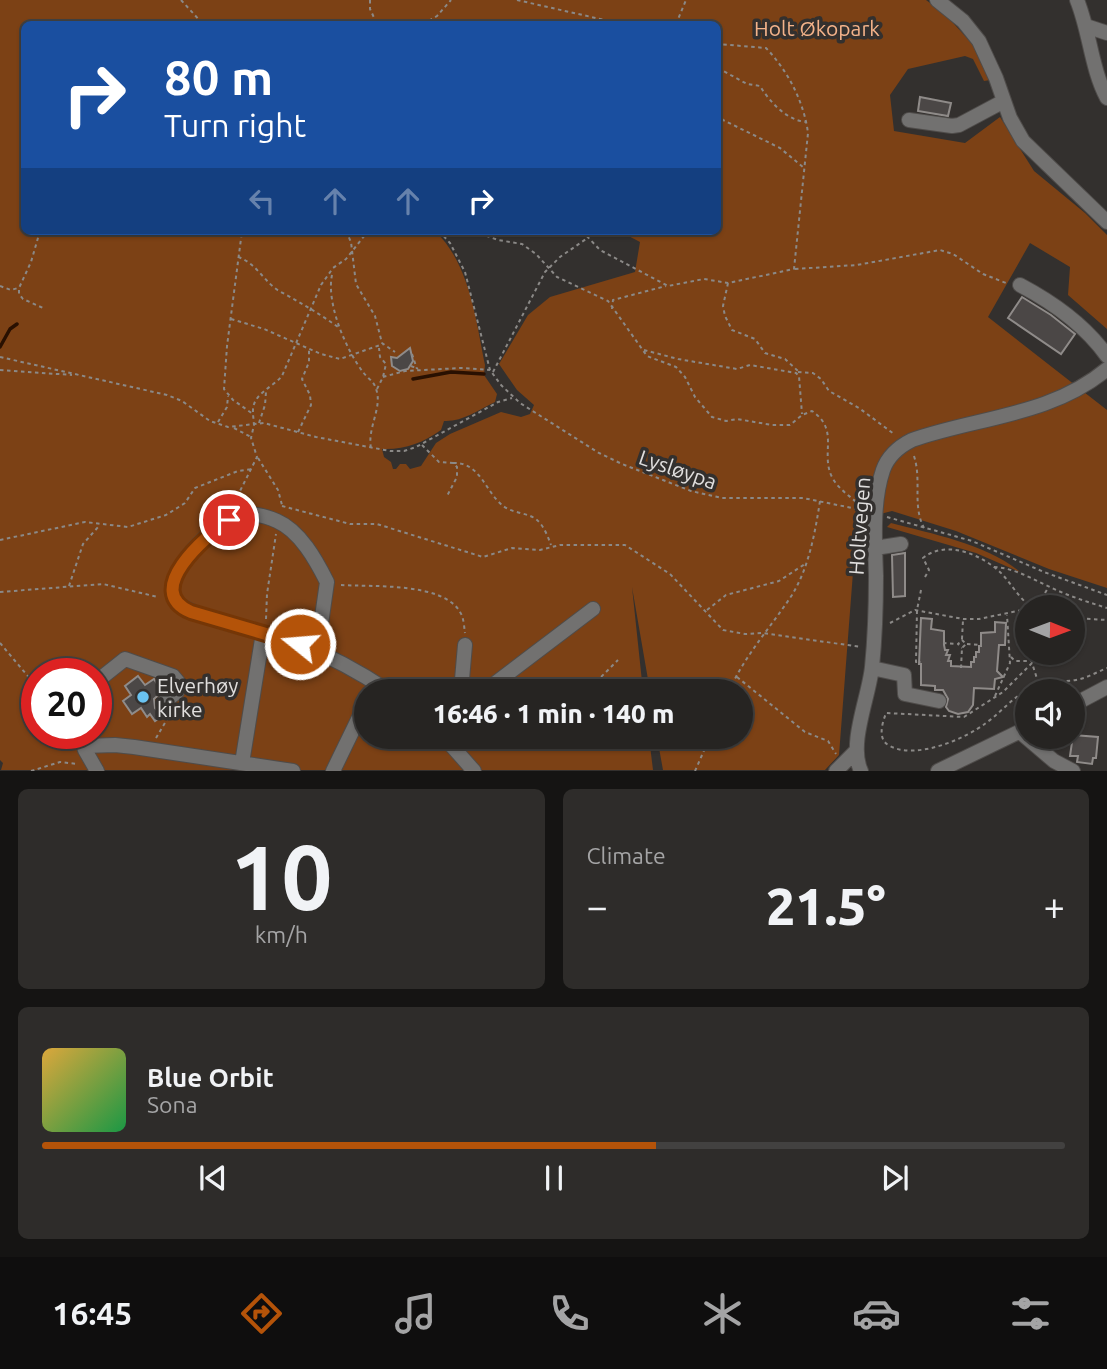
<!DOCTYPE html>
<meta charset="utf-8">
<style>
body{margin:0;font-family:Ubuntu,sans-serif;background:#2e2c2a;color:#f1f3f6;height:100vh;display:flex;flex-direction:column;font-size:26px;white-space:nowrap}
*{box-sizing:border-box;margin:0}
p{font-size:23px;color:#a4a4a5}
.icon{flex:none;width:38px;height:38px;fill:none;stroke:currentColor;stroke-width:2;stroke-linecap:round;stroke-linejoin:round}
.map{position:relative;height:771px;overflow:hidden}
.sheet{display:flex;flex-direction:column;gap:18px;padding:18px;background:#151413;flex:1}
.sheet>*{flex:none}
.banner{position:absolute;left:21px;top:21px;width:700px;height:214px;border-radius:10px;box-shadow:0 2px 5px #0004,0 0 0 2px #424140;background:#1a4fa0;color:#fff;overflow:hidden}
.needle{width:46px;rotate:91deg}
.fabs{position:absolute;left:1015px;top:595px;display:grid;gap:14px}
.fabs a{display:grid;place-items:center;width:70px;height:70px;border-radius:50%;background:#262422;box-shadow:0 2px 5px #0004,0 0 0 2px #424140;font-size:35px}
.speed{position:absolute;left:21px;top:658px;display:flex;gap:14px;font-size:35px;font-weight:700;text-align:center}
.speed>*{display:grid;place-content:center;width:91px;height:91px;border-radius:50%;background:#262422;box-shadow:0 2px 5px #0004,0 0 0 2px #424140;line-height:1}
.speed .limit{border:10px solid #d22;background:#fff;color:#111}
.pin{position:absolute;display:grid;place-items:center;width:60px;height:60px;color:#fff;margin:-30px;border:4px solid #fff;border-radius:50%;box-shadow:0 2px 7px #0007}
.me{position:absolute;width:77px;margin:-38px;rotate:287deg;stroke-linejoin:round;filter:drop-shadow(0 0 5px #0008)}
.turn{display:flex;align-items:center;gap:24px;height:147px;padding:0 28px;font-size:32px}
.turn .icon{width:91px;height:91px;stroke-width:2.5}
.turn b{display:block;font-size:49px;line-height:60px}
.lanes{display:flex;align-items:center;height:66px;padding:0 28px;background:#0003;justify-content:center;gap:35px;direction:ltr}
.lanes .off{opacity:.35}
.big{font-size:52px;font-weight:800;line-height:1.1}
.sheet .card{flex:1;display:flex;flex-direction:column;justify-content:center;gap:10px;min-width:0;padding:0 24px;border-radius:10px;background:#2e2c2a}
.sheet .dial{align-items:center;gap:0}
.dial b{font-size:91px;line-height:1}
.song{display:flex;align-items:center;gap:21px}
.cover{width:84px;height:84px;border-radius:10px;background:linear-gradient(135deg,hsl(40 70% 55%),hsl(140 70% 35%))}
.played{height:7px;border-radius:4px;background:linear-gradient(90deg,#b45309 60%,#424140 60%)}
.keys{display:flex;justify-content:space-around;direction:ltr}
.heat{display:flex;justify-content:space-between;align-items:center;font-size:38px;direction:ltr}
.sheet .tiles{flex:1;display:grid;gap:18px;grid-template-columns:1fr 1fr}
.card:last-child{grid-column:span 2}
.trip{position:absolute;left:354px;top:679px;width:399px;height:70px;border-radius:35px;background:#262422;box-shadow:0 2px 5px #0004,0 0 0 2px #424140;font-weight:800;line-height:70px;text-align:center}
.tab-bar{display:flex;height:112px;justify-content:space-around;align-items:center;background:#0f0e0e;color:#a4a4a5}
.tab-bar .icon{width:49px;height:49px}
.tab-bar .current{color:#b45309}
.tab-bar b{font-size:32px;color:#f1f3f6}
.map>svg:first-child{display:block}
.green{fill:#7c4115;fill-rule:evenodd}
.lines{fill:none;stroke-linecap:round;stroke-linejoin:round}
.stream{stroke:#291001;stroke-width:3.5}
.building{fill:#4b4746;stroke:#8f8b89;stroke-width:2}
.minor-casing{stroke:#4f4c4a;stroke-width:16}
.path{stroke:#8b8987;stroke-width:2;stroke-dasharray:3.5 3.5;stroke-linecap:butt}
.minor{stroke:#727170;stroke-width:14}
.route-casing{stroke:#753606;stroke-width:18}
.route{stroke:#b45309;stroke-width:12}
.poi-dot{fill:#6ac3f1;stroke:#33302e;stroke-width:2.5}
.labels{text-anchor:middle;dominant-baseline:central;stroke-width:7;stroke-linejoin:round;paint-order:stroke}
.park-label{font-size:21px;fill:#f4b38a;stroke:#33302e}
.street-label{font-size:21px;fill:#e1dfde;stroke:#33302e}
.poi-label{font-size:21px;fill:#e1dfde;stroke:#33302e;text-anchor:start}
</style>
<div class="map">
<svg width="1107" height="771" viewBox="0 0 1107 771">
<rect width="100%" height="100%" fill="#33302e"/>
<path class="green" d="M 0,0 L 926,0 L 945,14 L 975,47 L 990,80 L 984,81 L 973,59 L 965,56 L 908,69 L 890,95 L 894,131 L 965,143 L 1000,117 L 1034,171 L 1085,213 L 1107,235 L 1107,329 L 1068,295 L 1070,267 L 1030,243 L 988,317 L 1107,410 L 1107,588 L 1049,569 L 956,531 L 892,511 L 857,520 L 839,755 L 825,770 L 663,770 L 657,737 L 740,737 L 740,691 L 650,691 L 632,587 L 643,691 L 366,691 L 366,737 L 649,737 L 653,770 L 1,770 L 3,763 L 0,760 ZM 24,24 L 718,24 L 718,231 L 619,231 L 640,242 L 635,272 L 550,297 L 528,315 L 499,364 L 517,390 L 534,405 L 530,414 L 521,417 L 501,412 L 450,434 L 436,443 L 421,466 L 410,469 L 406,464 L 400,464 L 396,469 L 393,469 L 391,462 L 384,457 L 382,449 C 404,450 423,443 441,430 L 444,421 C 462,422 478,410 495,402 L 497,394 L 484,375 L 485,365 C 476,321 470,264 435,231 L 24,231 ZM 37,674 L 96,674 L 96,733 L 37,733 Z
M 891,523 C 932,534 987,544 1020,572 L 976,553 L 887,527 Z"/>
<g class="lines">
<path class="stream" d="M 0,347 L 10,329 L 17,324
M 413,379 L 451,372 L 484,374"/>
</g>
<path class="building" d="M 920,97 L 951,103 L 948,116 L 918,111 Z
M 1022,297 L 1051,315 L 1075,334 L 1061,354 L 1008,318 Z
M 410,348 L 413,361 L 408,369 L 400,371 L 392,366 L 391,357 L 397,358 Z
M 905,553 L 905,596 L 893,597 L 892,555 Z
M 921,618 L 932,619 L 931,629 L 944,631 L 944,645 L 945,650 L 948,650 L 946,655 L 950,655 L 948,661 L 951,661 L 951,666 L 971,667 L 971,662 L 974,662 L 974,657 L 976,657 L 976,652 L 979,652 L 979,646 L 981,646 L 981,633 L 995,632 L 995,622 L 1006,623 L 1005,645 L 999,645 L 997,671 L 1003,677 L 995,679 L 994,689 L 974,688 L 973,705 L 968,712 L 958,714 L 949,711 L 946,707 L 948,699 L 943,690 L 935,690 L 935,686 L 921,685 L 921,664 L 919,664 Z
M 138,676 L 145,685 L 154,679 L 162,692 L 154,699 L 155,708 L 162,716 L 155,721 L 150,714 L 147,717 L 141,708 L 132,714 L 123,701 L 131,695 L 125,686 Z
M 1073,735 L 1098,737 L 1096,758 L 1093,758 L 1092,764 L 1077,762 L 1078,756 L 1070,756 Z"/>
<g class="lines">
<defs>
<path id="minor" d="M 937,0 L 963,21 L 979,41 L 996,78 L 1010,118 L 1023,141 L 1107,222
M 1077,0 C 1090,32 1091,68 1107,98
M 1086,26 L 1107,33
M 909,120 L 952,126 L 959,125 L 1004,101
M 1020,285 C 1054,303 1085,325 1107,356
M 875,548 L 901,544
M 317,652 L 327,582 C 316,560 300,531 277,521 C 266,516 253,513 241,515 C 216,521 167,568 173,596 C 177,616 277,635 299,644 C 330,656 361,673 388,691
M 872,668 L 904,675 L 905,694 L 939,701
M 96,682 L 125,659 L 173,676 L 178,682 L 177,692 L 163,703
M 461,691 L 465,645
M 485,691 L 593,609
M 1073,705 L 1107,687
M 1020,732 L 1054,761 L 1073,771
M 79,733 L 85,750 L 97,771
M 444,737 L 474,771
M 84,746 L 115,745 L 134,747 L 293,771
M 242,763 L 263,633
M 333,771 L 366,703
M 836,771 L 855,752
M 861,771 C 848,744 869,697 872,667 C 875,637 876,606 876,576 C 875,542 872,503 883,470 C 888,456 898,447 912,440 C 977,417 1051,416 1107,369
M 938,771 L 1027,728"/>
</defs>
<use href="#minor" class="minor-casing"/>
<path class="path" d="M 181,0 L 203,24
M 370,0 L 370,9 L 377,24
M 517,0 L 622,24
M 423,24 L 437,16 L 451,0
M 676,24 L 686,0
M 718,68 L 747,84 L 760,86 C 770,102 786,120 806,122
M 718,113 L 723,120 L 780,148 L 804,168
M 40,231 L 31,262 L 19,288 L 19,294 L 23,299 L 43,308
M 346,231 L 351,242 L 356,284 L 375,316 L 382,343 L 395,352
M 439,231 L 450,243 L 465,272 L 490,370 L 501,385 L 520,403 L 599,453 L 622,464 L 691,491 L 722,498 L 803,498 L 862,510
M 473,231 L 498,240 L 522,244 L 536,254 L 557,277 L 608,301 L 647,356 L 676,367 L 685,377 L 695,397 L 712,417 L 726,421 L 737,419 L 772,425 L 790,425 L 802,415 L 812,411 C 840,430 820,453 832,477 C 839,491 853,497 863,509
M 582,231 L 600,250 L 668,286 L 704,279 L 728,283 L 794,269 L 808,133 C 804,102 788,71 766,48 L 718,44
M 238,257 C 257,263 265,284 281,292 C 301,303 320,314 338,327
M 795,269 L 857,265 L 940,250 L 953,254 L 983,274 L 1006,283
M 332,275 C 326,303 346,350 363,372 C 367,378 374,381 376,389 C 383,407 367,428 371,448
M 728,283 L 723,306 L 725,316 L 732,330 L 755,339 L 765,353 L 785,359 L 798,371
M 0,286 L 11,290 L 18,288
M 612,309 L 613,300 L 666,286
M 231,319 L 264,329 L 321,354 L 340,359 L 383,344
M 644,350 L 678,359 L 737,369 L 750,365 L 796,373 L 799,376 L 802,414
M 412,354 L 417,369
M 0,357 L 167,395 L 182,401 L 210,421 L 228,427 L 264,423 L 316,437 L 390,451 L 404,451 L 416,447 L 498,402 L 512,398
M 411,366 L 418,369
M 0,370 L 72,375
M 493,372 L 545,272 L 560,257 L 586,239
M 798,372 L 813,373 L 821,379 L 829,391 L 859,408 L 894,434
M 383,377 L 405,371 L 461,368 L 490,370
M 377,389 L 383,377 L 386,364 L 380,357 L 379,348
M 253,412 C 252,394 272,388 282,376 L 321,285 L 333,268 L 346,259 L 368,231
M 218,422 L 227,407 L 228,396
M 259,423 L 265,405 L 266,392
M 234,428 L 251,437
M 298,432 L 311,405 L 310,395 L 302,379 L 309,362 L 309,350
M 422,445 L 439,462 L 453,463 L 457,467 L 457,477 L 447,496
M 914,456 C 922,481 912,505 924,528
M 258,458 L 278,490 L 282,505
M 453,463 C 480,462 485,491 502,505 C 512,514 528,512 537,520 C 544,526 548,537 551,545
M 234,503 L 257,457 L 251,438 L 254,425 L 253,414 L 233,400 L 224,389 L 227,346 L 242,231
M 282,506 L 350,524 L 377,524 L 483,557 L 512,548 L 540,550 L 560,545 L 625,545 L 670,574 L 723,630 L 745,634 L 763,633 L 861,647
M 887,517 L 972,541 L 1044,572 L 1107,595
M 0,540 L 85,522 L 128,527 L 166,515 L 185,503 L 195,488 L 238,471 L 252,469
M 994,567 C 1015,568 1032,579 1050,587 C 1068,596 1088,602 1107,608
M 925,577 L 929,570 L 923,558 C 946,539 983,555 1002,574 C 1012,585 1019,598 1031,607
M 341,585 C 372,587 443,582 460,612 C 464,618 464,627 465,633
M 69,586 L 83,544 L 99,526
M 921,590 L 917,610 L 916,662 L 921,662
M 0,592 L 103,584 L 158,597
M 1045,593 L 1048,588
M 707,610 L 726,595 L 779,581 L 805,564
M 1073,618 L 1107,620
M 266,619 L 267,594 L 276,534
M 890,623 L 915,610 L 963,619 L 979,619 L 1027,609
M 962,639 L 963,620
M 0,643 L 37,687
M 943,643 L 957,644
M 967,644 L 982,645
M 1034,653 L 1032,663 L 1041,691
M 1011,657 L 1015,661 L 1032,661
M 1032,663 L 1003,692 L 964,717 L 886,713 C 882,724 877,740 890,746 C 916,760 965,739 986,723 C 1005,709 1016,693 1039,684 C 1051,680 1064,682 1076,680 C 1087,678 1097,672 1107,668
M 961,668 L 962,648 L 966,644 L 962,640 L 958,644 L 962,648
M 737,677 L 805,732 L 828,741 L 836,754
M 577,691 L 600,678 L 618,660
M 729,691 C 745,655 771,627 792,595 C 809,567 815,533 820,501
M 995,696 L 1010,663 L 1007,615
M 1016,709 L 1024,702 L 1023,693
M 156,738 L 169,716
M 462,739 L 491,740 L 513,737
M 31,771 L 60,762 L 78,764
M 695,771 L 710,737"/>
<use href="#minor" class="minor"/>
</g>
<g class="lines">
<defs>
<path id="route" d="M 229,520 C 206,536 141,591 191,612 L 300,644"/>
</defs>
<use href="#route" class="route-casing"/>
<use href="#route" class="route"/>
</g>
<circle class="poi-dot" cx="143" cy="697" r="7"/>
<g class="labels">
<g class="park-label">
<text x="817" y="28">Holt Økopark</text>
</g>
<g class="street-label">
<text transform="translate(678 469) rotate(19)">Lysløypa</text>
<text transform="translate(859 526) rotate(-86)">Holtvegen</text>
</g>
<g class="poi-label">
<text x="157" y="685">Elverhøy<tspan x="157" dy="24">kirke</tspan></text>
</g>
</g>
</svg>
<div class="fabs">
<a><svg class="needle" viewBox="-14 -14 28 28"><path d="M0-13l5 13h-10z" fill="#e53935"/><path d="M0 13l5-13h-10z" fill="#a4a4a5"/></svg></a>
<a><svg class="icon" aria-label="sound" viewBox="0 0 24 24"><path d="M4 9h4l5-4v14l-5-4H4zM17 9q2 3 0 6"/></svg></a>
</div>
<div class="speed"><div class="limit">20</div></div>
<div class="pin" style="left:229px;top:520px;background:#d93025"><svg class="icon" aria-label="arrive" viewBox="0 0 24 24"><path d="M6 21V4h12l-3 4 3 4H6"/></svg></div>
<svg class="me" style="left:300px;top:644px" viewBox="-20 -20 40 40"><circle r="17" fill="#b45309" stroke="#fff" stroke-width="3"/><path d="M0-11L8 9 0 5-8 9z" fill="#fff"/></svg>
<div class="trip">16:46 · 1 min · 140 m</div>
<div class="banner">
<div class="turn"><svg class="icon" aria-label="right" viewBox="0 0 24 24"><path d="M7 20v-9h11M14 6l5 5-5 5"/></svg><div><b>80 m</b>Turn right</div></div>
<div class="lanes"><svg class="icon off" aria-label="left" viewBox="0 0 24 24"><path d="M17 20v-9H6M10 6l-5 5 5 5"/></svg><svg class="icon off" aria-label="ahead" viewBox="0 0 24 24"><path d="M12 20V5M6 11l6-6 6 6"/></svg><svg class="icon off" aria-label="ahead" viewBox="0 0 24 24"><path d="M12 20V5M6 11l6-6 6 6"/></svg><svg class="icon" aria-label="right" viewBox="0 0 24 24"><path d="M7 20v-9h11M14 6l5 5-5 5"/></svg></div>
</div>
</div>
<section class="sheet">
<div class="tiles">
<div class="card dial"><b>10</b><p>km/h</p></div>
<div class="card"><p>Climate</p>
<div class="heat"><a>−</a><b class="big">21.5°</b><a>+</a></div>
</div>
<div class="card">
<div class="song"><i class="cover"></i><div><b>Blue Orbit</b><p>Sona</p></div></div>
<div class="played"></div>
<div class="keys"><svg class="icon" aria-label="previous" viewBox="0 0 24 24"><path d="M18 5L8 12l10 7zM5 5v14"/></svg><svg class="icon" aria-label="pause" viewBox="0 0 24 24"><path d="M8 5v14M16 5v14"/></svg><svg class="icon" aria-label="next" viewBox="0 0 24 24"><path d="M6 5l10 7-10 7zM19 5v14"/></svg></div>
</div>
</div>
</section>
<nav class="tab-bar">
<b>16:45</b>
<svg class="icon current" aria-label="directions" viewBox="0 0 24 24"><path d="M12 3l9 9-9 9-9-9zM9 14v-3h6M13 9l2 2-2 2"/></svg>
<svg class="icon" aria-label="music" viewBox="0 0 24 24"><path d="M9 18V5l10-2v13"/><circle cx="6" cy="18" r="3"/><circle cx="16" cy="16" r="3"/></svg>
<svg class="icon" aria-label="phone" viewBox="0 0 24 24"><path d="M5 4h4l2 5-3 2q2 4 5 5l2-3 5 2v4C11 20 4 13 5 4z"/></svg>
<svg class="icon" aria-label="climate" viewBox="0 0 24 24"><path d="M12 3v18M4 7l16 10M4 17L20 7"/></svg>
<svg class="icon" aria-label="car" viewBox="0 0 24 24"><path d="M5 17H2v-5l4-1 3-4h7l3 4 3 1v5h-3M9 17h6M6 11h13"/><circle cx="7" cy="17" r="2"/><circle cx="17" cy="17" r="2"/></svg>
<svg class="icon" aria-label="filters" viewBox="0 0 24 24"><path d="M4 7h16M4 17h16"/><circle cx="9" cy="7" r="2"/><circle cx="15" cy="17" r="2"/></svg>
</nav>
